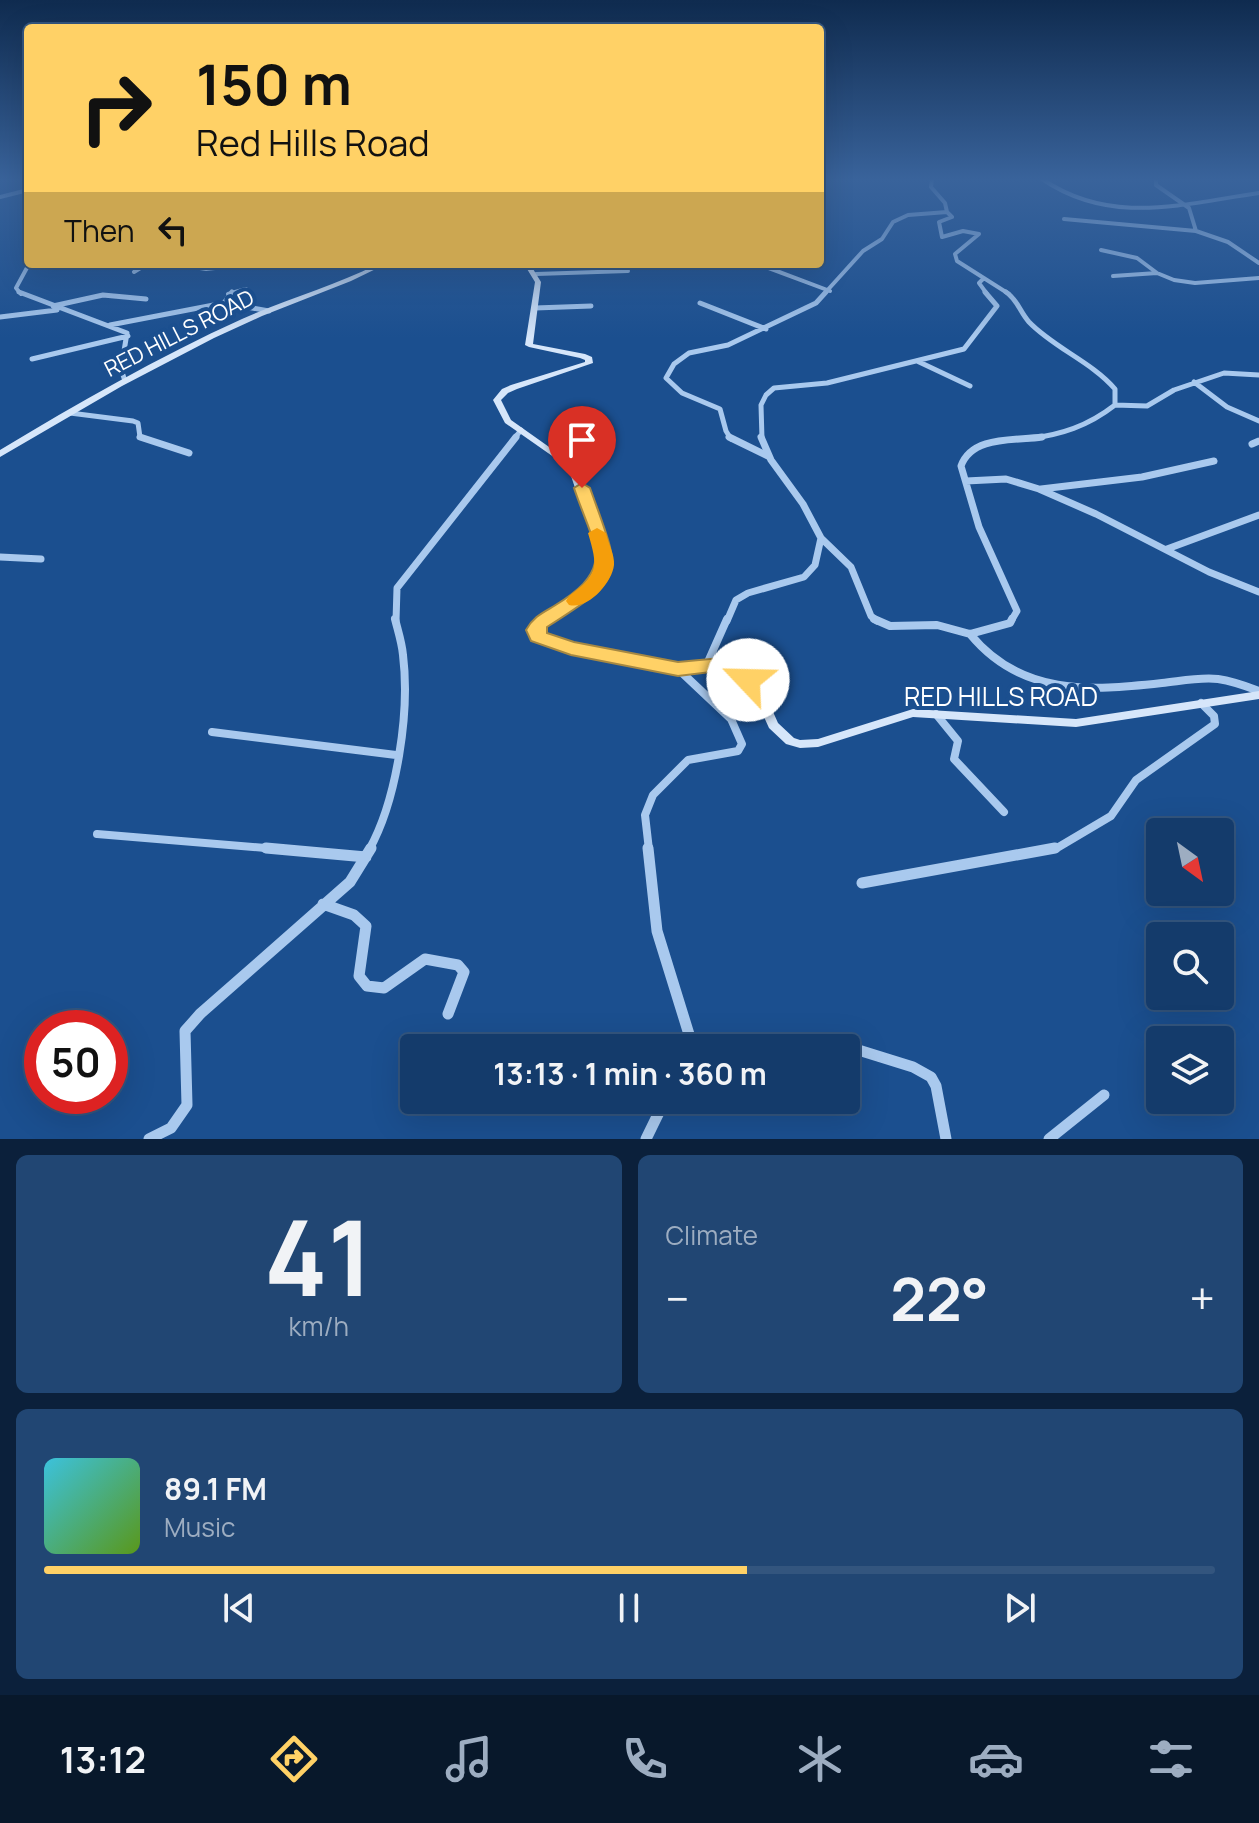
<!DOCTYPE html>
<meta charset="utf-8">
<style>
body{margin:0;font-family:Manrope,sans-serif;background:#214673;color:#f1f3f6;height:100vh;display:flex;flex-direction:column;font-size:30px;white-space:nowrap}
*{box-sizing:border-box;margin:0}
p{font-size:26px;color:#9dadc1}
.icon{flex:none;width:44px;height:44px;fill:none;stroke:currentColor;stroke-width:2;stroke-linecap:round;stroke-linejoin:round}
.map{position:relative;height:1139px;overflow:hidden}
.side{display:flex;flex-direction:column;gap:16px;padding:16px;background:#0b203b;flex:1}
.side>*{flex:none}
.banner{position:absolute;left:24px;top:24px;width:800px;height:244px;border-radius:8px;box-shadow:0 8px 32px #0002,0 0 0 2px #33557e;background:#ffd166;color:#111;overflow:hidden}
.needle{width:52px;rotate:147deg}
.buttons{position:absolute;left:1146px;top:818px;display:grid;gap:16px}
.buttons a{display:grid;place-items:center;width:88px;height:88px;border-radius:8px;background:#143b6b;box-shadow:0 8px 32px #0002,0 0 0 2px #33557e;font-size:40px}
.speed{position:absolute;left:24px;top:1010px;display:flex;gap:16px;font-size:40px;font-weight:700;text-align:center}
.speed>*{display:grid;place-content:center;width:104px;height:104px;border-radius:50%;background:#143b6b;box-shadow:0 8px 32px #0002,0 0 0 2px #33557e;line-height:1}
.speed .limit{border:12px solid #d22;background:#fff;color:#111}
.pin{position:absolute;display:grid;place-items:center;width:68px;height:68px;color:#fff;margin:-82px -34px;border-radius:50% 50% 50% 0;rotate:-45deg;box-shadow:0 0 8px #0007}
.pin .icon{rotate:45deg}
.me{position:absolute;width:88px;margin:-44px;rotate:294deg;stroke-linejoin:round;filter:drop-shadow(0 0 6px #0008)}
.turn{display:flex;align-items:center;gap:28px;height:168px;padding:0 40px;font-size:36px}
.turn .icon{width:104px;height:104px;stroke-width:2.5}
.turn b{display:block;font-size:56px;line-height:68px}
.then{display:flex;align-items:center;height:76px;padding:0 40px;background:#0003;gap:16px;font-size:30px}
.big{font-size:60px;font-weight:700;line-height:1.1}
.side .card{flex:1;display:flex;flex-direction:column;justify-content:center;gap:12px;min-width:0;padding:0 28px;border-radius:12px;background:#214673}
.side .dial{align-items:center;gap:0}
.dial b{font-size:104px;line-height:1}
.song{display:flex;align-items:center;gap:24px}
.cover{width:96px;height:96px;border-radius:12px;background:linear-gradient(135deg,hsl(190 70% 55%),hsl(90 70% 35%))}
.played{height:8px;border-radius:4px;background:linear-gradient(90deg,#ffd166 60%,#33557e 60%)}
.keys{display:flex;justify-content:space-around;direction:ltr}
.heat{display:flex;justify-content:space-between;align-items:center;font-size:44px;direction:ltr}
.side .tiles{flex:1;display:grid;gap:16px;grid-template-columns:1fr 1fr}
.card:last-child{grid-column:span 2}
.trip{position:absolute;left:400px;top:1034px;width:460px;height:80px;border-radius:8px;background:#143b6b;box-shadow:0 8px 32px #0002,0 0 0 2px #33557e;font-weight:700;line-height:80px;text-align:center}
.tab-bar{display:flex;height:128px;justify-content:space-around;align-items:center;background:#08182b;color:#9dadc1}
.tab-bar .icon{width:56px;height:56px}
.tab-bar .on{color:#ffd166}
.tab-bar b{font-size:36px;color:#f1f3f6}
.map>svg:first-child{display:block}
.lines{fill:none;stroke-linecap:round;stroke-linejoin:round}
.minor-far4{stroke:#a9c9ee;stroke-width:4}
.minor-far3{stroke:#a9c9ee;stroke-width:5}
.minor-far2{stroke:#a9c9ee;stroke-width:7}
.minor-far1{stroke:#a9c9ee;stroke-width:8}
.minor{stroke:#a9c9ee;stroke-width:11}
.secondary{fill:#d6e6fa;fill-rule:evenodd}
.route{fill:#ffd166;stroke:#a68842;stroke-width:2}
.slow{fill:#f59e0b}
.labels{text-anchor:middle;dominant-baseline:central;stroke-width:8;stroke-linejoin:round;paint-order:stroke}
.far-street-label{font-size:22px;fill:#fff;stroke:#1b4f8f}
.street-label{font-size:26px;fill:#fff;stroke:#1b4f8f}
</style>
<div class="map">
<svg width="1259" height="1139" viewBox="0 0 1259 1139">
<rect width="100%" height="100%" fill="#1b4f8f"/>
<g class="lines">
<path class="minor-far4" d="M 1042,179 C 1111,226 1182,204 1259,193
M 1156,179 L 1156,185 L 1189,208 L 1196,231 L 1228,242 L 1259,263
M 0,197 L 28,190
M 947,212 L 952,217 L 939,222 L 942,237 L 963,231 L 979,234 L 955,254 L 957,261 L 1009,294
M 1064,219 L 1196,231
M 1101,250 L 1137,258 L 1157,273 L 1174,280 L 1195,283 L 1259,278
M 176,264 L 206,269 L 250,264
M 758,264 L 830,291
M 134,272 L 147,264
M 536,274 L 628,271
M 1113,276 L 1157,273
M 984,278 L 979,283 L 987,294
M 21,294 L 16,288 L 29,264
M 228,294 L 246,289
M 824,294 L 863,251 L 882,239 L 893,222 L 908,215 L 947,212 L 945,203 L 931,187 L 932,179"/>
<path class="minor-far3" d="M 19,292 L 127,333 L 121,369 L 125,381
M 1006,292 C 1017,299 1020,312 1029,322 C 1054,348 1092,362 1115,389 L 1115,405 C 1088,426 1061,435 1027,439
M 224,303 L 232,292
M 700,303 L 766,329
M 53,306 L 103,295 L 146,299
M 535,308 L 591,306
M 0,317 L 57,310
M 110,325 L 224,303 L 269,311
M 32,359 L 128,336
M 917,361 L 970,386
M 1194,382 L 1227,407 L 1259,421
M 1115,405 L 1147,406 L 1174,390 L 1224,373 L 1259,375
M 70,413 L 133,421 L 138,423 L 140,437 L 145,439
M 514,439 L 521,430
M 731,439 L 726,431 L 720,409 L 682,393 L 666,378 L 674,364 L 689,353 L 728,345 L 816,303 L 826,292
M 762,439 L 761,405 L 766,395 L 774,388 L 827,383 L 964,349 L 997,306 L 985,292"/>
<path class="minor-far2" d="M 140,437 L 189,453
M 729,437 L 768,456
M 1252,444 L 1259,441
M 966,481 L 1006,479 L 1039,489 L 1096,514 L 1209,572 L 1259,592
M 1041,489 L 1142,477 L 1214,461
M 821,538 L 851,567 L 871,616 L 877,621
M 1167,549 L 1259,515
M 0,557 L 41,559
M 396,621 L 397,588 L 516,437
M 727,621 L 736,600 L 748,593 L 804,577 L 815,565 L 821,538 L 803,504 L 771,460 L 761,437
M 1011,621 L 1017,611 L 979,527 L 961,466 C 972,435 1016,441 1042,437"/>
<path class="minor-far1" d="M 874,619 L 890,626 L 937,625 L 970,634
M 970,634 L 1010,623 L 1012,619
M 970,634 C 1021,696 1089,691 1162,683 C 1181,681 1199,677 1218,679 C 1232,681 1246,686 1259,691
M 707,664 L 727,619
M 936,714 L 958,741 L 954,759 L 1004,812
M 212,732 L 396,755
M 97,834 L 289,850
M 369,850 C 397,800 410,712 403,655 C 402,643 398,631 395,619
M 649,850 L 645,815 L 653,795 L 688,760 L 738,751 L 742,744 L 731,719 L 678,669
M 1044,850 L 1057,848 L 1111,816 L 1136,780 L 1215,724 L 1214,716 L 1201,703"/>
<path class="minor" d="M 266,848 L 366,857
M 648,848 L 657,931 L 692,1044 L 690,1048
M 862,883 L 1055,848
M 323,904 L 354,915 L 366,926 L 359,976 L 367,986 L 384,988 L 425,959 L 458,965 L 464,972 L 448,1014
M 692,1044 L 823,1039 L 913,1067 L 931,1077 L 936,1086 L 946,1139
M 149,1139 L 171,1128 L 187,1105 L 185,1031 L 200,1014 L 350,882 L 371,848
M 646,1139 L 665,1100
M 1049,1139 L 1104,1095"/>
<path class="secondary" d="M 378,264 L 386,264 L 351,281 L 262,316 L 214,338 L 122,386 L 0,457 L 0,450 C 78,403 158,357 242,319 C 287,299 334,286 378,264 Z
M 524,264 L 530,264 L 541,282 L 533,344 L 585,354 L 592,357 L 593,363 L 517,389 L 508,393 L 501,400 L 511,420 L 576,466 L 610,562 C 598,594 571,608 543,625 L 541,630 L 543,635 L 573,645 L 678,665 L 707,660 L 733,664 L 752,677 L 766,696 L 778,723 L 794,738 L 800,740 L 818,739 L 913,709 L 1076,719 L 1259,691 L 1259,699 L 1076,727 L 913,717 L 818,747 L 800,748 L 786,744 L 769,728 L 755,697 L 744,683 L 726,670 L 707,668 L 678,673 L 571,652 L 534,639 L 531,630 C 536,619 544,615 555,609 C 575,597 592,585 600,562 L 568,467 L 505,423 L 493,400 L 502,389 L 511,385 L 585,362 L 585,360 L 580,358 L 529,347 L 525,345 L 535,282 Z"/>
</g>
<linearGradient id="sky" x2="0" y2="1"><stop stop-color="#0f2b4f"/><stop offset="0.53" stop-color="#39639b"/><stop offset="1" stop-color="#39639b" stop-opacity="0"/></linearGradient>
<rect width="1259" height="338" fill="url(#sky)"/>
<path class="route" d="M 582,483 L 590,488 C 621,575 629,575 547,627 L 547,633 L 574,642 L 678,662 L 721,658 L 745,665 L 759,680 L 756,685 L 741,685 L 730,675 L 719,671 L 678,676 L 571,655 L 531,641 L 526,630 C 533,617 542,613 554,606 C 618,567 594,548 574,488 Z"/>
<path class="slow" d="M 597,528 L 606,533 C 608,543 615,555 614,565 C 612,583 588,610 569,605 L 566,601 L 569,596 C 599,574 598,567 588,533 Z"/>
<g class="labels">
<g class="far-street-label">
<text transform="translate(179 333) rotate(-27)">RED HILLS ROAD</text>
</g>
<g class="street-label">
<text x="1001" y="696">RED HILLS ROAD</text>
</g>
</g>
</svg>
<div class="buttons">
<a><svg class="needle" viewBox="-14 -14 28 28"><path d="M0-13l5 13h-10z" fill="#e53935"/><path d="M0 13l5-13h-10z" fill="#9dadc1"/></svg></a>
<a><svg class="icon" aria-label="search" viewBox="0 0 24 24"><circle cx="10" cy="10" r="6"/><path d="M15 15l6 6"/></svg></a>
<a><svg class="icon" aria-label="layers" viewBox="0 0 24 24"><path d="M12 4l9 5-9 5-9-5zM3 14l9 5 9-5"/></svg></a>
</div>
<div class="speed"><div class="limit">50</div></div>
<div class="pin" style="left:582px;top:488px;background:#d93025"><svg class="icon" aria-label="arrive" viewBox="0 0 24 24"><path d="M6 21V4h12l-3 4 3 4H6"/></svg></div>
<svg class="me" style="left:748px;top:680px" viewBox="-20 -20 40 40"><circle r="19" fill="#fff"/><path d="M0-13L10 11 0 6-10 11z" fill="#ffd166"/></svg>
<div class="trip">13:13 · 1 min · 360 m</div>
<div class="banner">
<div class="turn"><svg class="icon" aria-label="right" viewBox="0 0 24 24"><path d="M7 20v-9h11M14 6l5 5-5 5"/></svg><div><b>150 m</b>Red Hills Road</div></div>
<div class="then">Then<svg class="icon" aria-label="left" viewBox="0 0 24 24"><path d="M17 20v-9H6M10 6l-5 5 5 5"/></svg></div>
</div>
</div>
<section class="side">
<div class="tiles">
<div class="card dial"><b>41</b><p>km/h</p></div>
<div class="card"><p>Climate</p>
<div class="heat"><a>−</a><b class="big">22°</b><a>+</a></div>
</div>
<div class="card">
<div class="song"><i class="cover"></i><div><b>89.1 FM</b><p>Music</p></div></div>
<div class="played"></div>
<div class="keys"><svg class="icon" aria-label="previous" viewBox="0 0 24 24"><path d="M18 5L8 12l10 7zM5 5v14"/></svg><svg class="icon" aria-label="pause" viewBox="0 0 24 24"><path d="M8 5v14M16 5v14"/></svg><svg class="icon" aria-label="next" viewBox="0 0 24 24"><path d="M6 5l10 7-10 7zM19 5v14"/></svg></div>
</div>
</div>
</section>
<nav class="tab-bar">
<b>13:12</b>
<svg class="icon on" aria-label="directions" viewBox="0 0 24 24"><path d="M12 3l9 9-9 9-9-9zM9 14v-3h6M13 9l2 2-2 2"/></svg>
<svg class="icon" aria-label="music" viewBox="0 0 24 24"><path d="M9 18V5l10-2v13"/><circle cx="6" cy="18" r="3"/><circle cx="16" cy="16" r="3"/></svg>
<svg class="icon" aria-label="phone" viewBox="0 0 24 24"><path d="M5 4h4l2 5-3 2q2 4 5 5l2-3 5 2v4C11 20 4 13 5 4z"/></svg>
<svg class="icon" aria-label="climate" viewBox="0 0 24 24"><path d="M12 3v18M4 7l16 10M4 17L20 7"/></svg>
<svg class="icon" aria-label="car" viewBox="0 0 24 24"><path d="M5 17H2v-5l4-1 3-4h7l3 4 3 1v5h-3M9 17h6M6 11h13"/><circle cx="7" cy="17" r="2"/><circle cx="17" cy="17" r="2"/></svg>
<svg class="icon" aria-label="filters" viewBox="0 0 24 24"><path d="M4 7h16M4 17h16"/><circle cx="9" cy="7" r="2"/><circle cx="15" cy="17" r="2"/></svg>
</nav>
